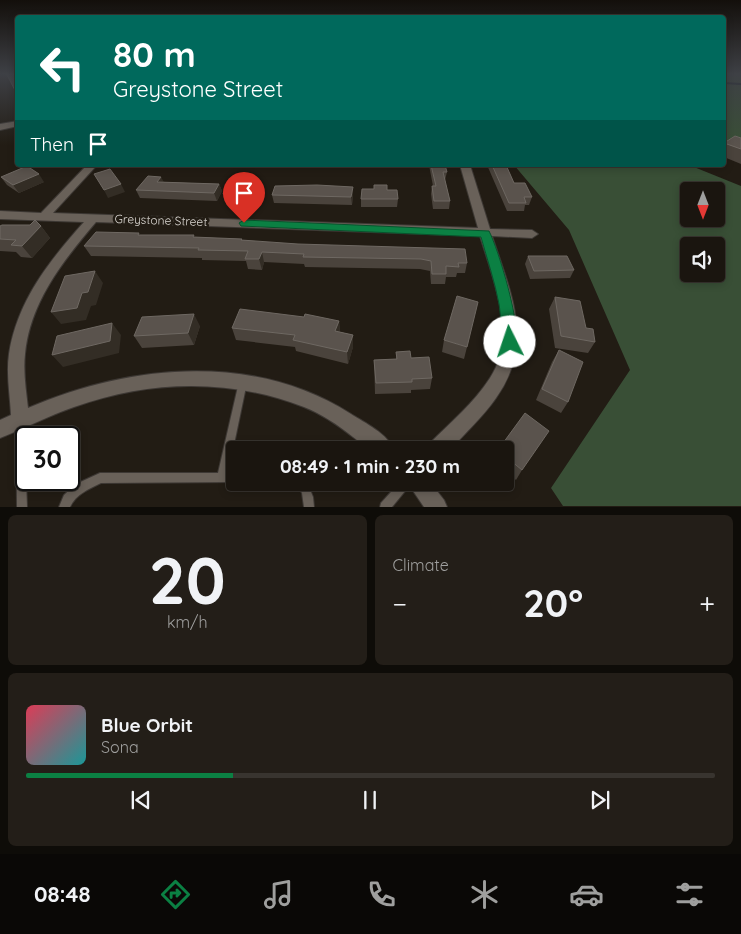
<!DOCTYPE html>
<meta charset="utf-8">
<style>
body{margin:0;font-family:Quicksand,sans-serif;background:#231e18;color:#f1f3f6;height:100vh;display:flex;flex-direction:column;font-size:19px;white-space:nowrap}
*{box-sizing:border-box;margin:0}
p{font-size:16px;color:#9f9f9e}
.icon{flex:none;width:28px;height:28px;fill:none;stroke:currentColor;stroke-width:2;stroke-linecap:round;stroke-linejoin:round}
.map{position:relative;height:507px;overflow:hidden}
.side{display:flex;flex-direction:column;gap:8px;padding:8px;background:#0e0c08;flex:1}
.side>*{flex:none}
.hud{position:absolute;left:15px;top:15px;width:711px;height:152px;border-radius:5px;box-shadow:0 2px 8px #0003,0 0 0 1px #38342f;background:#00695c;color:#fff;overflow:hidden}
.needle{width:32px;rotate:180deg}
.controls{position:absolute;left:680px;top:182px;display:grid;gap:10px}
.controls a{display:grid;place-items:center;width:45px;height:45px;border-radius:5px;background:#1a150f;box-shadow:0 2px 8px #0003,0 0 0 1px #38342f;font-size:25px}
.speed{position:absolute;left:15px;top:426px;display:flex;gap:10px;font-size:25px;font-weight:700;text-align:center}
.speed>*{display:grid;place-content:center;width:65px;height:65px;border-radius:50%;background:#1a150f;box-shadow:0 2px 8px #0003,0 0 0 1px #38342f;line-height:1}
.speed .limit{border:2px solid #111;border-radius:8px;background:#fff;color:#111}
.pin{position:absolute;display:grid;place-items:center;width:42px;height:42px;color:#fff;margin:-51px -21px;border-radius:50% 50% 50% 0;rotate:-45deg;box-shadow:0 0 5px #0007}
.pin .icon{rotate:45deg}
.me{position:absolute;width:55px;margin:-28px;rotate:356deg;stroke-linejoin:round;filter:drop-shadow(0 0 4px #0008)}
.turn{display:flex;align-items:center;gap:18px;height:105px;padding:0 15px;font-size:22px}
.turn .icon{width:65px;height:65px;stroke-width:2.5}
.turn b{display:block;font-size:35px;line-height:42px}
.then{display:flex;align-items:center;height:48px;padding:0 15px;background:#0003;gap:10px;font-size:19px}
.big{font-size:38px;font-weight:800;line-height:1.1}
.side .widget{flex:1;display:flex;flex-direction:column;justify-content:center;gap:8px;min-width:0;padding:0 18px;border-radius:8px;background:#231e18}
.side .dial{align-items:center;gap:0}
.dial b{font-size:65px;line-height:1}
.song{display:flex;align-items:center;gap:15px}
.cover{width:60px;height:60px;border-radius:8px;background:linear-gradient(135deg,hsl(350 70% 55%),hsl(180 70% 35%))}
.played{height:5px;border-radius:2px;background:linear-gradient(90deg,#0b8043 30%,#38342f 30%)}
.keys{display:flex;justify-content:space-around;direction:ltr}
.heat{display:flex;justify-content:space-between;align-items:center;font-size:28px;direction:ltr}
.side .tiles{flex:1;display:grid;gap:8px;grid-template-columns:1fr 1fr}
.widget:last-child{grid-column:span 2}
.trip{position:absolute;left:226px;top:441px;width:288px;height:50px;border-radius:5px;background:#1a150f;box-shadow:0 2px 8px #0003,0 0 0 1px #38342f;font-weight:800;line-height:50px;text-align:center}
.tabs{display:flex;height:80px;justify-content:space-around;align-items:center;background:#0a0806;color:#9f9f9e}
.tabs .icon{width:35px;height:35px}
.tabs .current{color:#0b8043}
.tabs b{font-size:22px;color:#f1f3f6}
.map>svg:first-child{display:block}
.forest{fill:#394f36;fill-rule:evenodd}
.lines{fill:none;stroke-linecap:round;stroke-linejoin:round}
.stream{stroke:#000b1c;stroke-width:2}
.lane-casing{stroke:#3d3834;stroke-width:2}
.street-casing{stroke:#3d3834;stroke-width:2}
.lane{fill:#696159;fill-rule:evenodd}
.street{fill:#696159;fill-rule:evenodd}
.wall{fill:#4a433c}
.shaded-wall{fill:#332d25}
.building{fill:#5a534d;stroke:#6e6862}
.route{fill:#0b8043;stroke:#07532c}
.labels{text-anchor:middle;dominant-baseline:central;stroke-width:5;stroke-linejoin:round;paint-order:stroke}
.street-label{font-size:12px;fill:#dcd8d3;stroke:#221c14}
</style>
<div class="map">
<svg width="741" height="507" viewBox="0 0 741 507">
<rect width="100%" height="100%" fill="#221c14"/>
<path class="forest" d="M 724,74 L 741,74 L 741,150 L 724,149 Z
M 514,165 L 689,165 L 741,186 L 741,506 L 563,506 L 551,488 L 630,370 L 569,230 ZM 689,191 L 716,191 L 716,219 L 689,219 ZM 689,246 L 716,246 L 716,274 L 689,274 Z"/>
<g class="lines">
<path class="stream" d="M 724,83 L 741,84"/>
<defs>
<path id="lane" d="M 243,378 L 246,379 L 247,382 L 228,473 L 235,473 L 235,482 L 236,482 L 101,483 C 89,489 76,494 70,507 L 59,507 L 64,495 L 76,484 L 100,473 L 218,473 L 239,382 L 240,379 Z
M 20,417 L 23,418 L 24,421 L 27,507 L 17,507 L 16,421 L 17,418 Z
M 295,482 L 307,482 L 313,497 L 314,507 L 304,507 L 302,493 Z
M 400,482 L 412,482 L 410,485 L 392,507 L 380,507 L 381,503 Z"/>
<path id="street" d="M 18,121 L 18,126 L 0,130 L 0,124 Z
M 87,165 L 97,165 L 53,213 L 478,228 L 460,165 L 470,165 L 490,229 L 532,230 L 538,234 L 532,238 L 492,236 C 511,294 535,343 496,398 C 483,417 465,433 450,450 L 428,450 L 430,443 C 451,422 474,403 490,378 C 518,336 493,279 480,236 L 96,222 C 63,261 30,302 25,354 C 23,372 26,390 28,408 C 130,364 254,352 351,414 C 365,423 388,434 394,450 C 387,450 378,452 372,450 C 366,449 358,440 353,437 C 338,425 322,414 304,407 C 229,378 150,380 74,407 C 48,416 25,428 0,438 L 0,420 L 11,415 C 10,395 6,374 9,354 C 17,301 50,260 84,222 L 0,219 L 0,211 L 41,213 Z
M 407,482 L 430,482 L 444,500 L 447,507 L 424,507 Z"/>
</defs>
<use href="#lane" class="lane-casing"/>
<use href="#street" class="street-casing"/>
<use href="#lane" class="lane"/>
<use href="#street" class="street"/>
</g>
<path class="wall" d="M 735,136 L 741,138 L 741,164 L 724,157 L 724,143 Z
M 429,165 L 445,165 L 447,172 L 445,180 L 450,201 L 449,209 L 433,209 L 431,194 L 432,186 L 433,186 Z
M 487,165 L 506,165 L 514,183 L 532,197 L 529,205 L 525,205 L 524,211 L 507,211 Z
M 1,177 L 44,182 L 19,193 L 7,185 Z
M 164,182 L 219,184 L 222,191 L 217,201 L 140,198 L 136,190 Z
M 261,185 L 263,193 L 259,202 L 225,202 L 223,194 Z
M 374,189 L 387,190 L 398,199 L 397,207 L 361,207 L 361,199 Z
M 272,195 L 353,195 L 352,205 L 274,203 Z
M 0,226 L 41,226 L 50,238 L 32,258 L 21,257 L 16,252 L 0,251 Z
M 140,235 L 242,239 L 242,240 L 467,263 L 465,273 L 457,273 L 456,277 L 446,277 L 445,284 L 431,284 L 430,271 L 420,269 L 305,267 L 304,264 L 264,262 L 262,270 L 248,269 L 246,261 L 202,260 L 202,258 L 91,256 L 84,246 Z
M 528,256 L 574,270 L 570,278 L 530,279 L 525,264 Z
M 555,297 L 586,328 L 595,342 L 588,353 L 555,348 L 549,309 Z
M 339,321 L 340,332 L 353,335 L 353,347 L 348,364 L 296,351 L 295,347 L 236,340 L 232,328 Z
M 200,326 L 194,345 L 142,348 L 134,336 Z
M 444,340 L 467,347 L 464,359 L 442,352 Z
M 559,350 L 568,402 L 561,413 L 536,400 L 552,362 Z
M 396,352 L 411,358 L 432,378 L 430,389 L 411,390 L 411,393 L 375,394 L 374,360 L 396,359 Z
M 505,450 L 522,470 L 516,480 L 505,470 Z"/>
<path class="shaded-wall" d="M 43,165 L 56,165 L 45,168 Z
M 39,174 L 44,182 L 19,193 L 13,185 Z
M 161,177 L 165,184 L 157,182 Z
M 121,184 L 125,192 L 108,198 L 104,190 Z
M 219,184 L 222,191 L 217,201 L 214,193 Z
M 261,185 L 263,193 L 259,202 L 258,194 Z
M 353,187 L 353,195 L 352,205 L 351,197 Z
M 41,226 L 50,238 L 32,258 L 22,246 Z
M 262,252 L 264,262 L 262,270 L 259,259 Z
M 95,271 L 103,283 L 96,305 L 91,306 L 86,320 L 61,324 L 51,312 L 82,293 Z
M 194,314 L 200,326 L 194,345 L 188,333 Z
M 339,321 L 340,333 L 335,331 Z
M 112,323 L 121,335 L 119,353 L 63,367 L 52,355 Z
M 353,335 L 353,347 L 348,364 L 347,352 Z"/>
<path class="building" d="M 7,74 L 18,74 L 18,96 L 7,75 Z
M 735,136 L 741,138 L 741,149 L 724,143 Z
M 431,165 L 445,165 L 447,172 L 443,172 L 450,201 L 434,201 L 432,186 L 436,186 Z
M 492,165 L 506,165 L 514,183 L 525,183 L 532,197 L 524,197 L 526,203 L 509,203 Z
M 27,166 L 39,174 L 13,185 L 1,177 Z
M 110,169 L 121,184 L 104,190 L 94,174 Z
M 148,176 L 161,177 L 157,182 L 219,184 L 214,193 L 136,190 Z
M 227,185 L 261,185 L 258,194 L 223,194 Z
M 317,185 L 353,187 L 351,197 L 272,195 L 275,186 Z
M 374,185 L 387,185 L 387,190 L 397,190 L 398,199 L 361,199 L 362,189 L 374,189 Z
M 35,220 L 41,226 L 22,246 L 11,245 L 16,240 L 0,239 L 0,226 L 2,225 L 30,225 Z
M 96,232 L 139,233 L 138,235 L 194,235 L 193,237 L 242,239 L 241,240 L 298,244 L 465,249 L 467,263 L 458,263 L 459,267 L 446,266 L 446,274 L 432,274 L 431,261 L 421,259 L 303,257 L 304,254 L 262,252 L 259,259 L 245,259 L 248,251 L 198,250 L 199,248 L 84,246 Z
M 528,256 L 567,256 L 574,270 L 534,271 Z
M 95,271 L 88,292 L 82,293 L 77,308 L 51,312 L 65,276 Z
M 457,296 L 478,302 L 467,347 L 444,340 Z
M 555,297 L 580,301 L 586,328 L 593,329 L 595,342 L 561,336 Z
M 240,309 L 304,317 L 305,314 L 339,321 L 335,331 L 353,335 L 347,352 L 293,340 L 295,335 L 232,328 Z
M 194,314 L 188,333 L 134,336 L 142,317 Z
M 112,323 L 110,341 L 52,355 L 57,336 Z
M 559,350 L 583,362 L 568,402 L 542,389 Z
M 410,351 L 411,358 L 429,357 L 432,378 L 412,379 L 412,382 L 376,383 L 374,360 L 397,359 L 396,352 Z
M 525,413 L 549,431 L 522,470 L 505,456 L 505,450 L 498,450 Z"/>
<linearGradient id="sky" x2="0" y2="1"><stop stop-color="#130f0b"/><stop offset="0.51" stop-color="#3e4045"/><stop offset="1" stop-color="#3e4045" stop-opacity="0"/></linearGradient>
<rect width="741" height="145" fill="url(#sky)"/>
<path class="route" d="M 244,220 L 489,231 C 498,248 523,330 515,346 L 510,348 L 505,346 C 501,338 501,315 499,304 C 495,282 487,259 481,237 L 241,226 L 239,223 Z"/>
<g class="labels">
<g class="street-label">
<text transform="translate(161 220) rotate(2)">Greystone Street</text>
</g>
</g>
</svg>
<div class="controls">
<a><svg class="needle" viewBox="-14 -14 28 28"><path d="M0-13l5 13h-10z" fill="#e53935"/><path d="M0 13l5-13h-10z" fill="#9f9f9e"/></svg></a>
<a><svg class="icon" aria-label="sound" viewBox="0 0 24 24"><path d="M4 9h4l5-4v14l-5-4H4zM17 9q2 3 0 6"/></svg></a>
</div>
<div class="speed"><div class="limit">30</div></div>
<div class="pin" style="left:244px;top:223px;background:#d93025"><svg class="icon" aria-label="arrive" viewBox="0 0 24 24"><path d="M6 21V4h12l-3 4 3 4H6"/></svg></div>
<svg class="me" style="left:510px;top:342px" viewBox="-20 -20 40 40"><circle r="19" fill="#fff"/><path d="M0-13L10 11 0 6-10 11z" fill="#0b8043"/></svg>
<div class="trip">08:49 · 1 min · 230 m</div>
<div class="hud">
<div class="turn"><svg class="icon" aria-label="left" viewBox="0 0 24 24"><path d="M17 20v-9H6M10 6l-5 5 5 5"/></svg><div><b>80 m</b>Greystone Street</div></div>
<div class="then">Then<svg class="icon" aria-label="arrive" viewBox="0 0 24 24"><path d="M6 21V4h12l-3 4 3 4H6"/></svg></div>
</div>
</div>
<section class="side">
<div class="tiles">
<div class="widget dial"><b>20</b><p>km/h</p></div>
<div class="widget"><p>Climate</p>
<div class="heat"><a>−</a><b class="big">20°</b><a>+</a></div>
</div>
<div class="widget">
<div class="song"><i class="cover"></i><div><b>Blue Orbit</b><p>Sona</p></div></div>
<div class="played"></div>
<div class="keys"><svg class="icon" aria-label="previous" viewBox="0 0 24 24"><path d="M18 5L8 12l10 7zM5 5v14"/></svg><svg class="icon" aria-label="pause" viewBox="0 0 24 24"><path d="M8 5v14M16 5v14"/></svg><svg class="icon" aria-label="next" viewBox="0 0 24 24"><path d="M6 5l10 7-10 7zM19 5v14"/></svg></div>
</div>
</div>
</section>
<nav class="tabs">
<b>08:48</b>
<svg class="icon current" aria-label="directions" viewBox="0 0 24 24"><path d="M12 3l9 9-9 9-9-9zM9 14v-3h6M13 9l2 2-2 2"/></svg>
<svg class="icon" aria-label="music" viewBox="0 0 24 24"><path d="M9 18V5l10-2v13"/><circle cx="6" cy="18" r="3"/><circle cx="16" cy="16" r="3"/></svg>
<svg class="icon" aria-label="phone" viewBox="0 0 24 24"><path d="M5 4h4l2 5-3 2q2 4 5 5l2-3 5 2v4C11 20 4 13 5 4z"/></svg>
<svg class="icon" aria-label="climate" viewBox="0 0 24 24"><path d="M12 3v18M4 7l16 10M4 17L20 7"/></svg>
<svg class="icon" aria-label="car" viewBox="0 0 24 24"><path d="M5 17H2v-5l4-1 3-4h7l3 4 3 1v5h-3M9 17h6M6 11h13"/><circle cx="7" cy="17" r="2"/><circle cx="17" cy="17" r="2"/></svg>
<svg class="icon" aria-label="filters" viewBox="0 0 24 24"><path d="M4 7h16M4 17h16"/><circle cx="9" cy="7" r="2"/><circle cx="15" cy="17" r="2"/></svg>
</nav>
